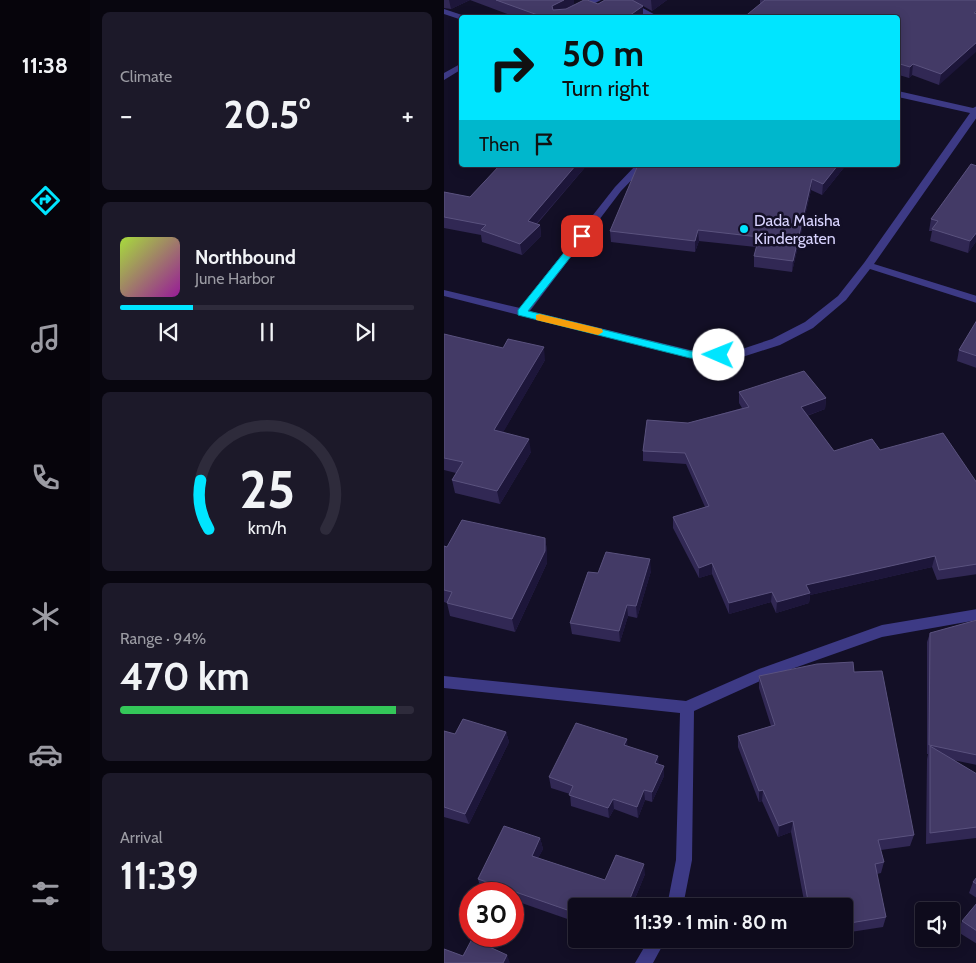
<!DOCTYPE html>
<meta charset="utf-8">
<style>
body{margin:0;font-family:Cabin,sans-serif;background:#1c1929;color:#f1f3f6;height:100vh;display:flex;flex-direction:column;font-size:19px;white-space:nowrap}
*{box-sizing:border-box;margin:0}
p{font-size:16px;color:#9b9ba3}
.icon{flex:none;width:28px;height:28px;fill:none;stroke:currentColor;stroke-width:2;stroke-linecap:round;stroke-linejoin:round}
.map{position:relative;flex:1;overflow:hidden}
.side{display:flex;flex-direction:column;gap:12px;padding:12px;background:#08060f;width:354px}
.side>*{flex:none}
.hud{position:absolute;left:15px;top:15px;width:441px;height:152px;border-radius:5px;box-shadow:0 2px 12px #0003,0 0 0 1px #2e2b3b;background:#00e5ff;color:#111;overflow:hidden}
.tools{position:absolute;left:471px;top:902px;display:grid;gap:10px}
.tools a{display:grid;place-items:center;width:45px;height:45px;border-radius:5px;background:#0e0b1c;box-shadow:0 2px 12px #0003,0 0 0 1px #2e2b3b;font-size:25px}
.speed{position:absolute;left:15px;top:882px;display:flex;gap:10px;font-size:25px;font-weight:700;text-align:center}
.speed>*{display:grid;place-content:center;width:65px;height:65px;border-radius:50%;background:#0e0b1c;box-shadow:0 2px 12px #0003,0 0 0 1px #2e2b3b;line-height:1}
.speed .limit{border:8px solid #d22;background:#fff;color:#111}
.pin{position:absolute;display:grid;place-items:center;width:42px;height:42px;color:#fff;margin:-21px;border-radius:10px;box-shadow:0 2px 8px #0006}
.me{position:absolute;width:55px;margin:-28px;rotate:271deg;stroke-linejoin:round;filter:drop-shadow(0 0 4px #0008)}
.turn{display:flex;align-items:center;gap:18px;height:105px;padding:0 20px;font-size:22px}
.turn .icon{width:65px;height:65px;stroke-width:2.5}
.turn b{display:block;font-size:35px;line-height:42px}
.then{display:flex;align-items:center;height:48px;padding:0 20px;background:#0003;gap:10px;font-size:19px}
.big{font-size:38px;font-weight:700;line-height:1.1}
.side .card{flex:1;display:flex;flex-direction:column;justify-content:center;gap:8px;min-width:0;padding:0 18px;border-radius:8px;background:#1c1929}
.side .dial{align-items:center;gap:0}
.dial svg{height:130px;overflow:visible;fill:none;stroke:#2e2b3b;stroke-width:7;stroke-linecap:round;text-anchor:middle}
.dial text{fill:#f1f3f6;stroke:none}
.song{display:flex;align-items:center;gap:15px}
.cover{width:60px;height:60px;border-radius:8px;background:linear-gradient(135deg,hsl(80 70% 55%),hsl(300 70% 35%))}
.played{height:5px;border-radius:2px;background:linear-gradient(90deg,#00e5ff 25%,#2e2b3b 25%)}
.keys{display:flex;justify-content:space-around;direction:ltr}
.heat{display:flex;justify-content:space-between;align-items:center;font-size:28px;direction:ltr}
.charge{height:8px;border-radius:4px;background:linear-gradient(90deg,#34c759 94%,#2e2b3b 0)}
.trip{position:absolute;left:124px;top:898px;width:285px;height:50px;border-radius:5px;background:#0e0b1c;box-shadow:0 2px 12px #0003,0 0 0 1px #2e2b3b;font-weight:700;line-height:50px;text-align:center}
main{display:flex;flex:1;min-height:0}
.dock{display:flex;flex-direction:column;width:90px;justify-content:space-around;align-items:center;background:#06040b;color:#9b9ba3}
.dock .icon{width:35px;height:35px}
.dock .current{color:#00e5ff}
.dock b{font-size:22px;color:#f1f3f6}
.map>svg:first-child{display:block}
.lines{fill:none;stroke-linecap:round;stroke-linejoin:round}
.minor{fill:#3d3a85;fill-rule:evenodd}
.wall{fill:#312854}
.shaded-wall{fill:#1d163a}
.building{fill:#433a66;stroke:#5a527e}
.route{fill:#00e5ff;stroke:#0095a6}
.slow{fill:#f59e0b}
.poi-dot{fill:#00e5ff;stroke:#130f26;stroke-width:2}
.labels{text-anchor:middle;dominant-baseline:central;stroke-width:5;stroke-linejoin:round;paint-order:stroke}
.poi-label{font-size:16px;fill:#d9d4ff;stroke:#130f26;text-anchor:start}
</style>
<main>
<nav class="dock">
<b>11:38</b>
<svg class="icon current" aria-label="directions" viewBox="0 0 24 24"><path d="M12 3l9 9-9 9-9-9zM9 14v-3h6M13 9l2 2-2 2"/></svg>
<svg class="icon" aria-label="music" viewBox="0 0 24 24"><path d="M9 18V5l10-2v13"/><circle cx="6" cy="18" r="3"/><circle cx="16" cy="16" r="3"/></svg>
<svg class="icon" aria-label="phone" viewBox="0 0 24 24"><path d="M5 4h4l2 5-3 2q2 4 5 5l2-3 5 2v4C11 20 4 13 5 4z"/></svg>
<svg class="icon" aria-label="climate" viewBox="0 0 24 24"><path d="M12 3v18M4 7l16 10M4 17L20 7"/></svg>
<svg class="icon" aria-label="car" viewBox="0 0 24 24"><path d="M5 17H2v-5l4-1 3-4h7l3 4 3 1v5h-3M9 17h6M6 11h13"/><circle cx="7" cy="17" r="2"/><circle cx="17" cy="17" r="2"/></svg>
<svg class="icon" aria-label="filters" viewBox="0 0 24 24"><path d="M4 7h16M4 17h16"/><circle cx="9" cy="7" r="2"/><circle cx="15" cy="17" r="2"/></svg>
</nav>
<section class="side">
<div class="card"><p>Climate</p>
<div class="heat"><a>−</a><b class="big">20.5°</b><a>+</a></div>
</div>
<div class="card">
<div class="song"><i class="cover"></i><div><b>Northbound</b><p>June Harbor</p></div></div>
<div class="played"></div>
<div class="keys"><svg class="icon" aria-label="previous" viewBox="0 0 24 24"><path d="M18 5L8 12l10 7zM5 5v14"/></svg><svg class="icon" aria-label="pause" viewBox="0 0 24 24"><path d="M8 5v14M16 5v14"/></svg><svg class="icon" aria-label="next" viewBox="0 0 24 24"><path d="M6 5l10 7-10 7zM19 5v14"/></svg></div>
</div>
<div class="card dial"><svg viewBox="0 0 100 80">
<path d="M14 69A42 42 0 1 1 86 69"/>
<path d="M14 69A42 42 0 0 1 9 39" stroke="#00e5ff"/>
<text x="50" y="56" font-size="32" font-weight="700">25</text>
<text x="50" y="72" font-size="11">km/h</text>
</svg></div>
<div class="card"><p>Range · 94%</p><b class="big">470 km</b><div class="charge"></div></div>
<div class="card"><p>Arrival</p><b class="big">11:39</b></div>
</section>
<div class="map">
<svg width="533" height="963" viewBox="0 0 533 963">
<rect width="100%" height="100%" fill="#130f26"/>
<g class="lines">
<path class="minor" d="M 146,0 L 157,0 L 122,18 L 110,18 Z
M 174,0 L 184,0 L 217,18 L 206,18 Z
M 0,9 L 21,16 L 22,18 L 18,18 L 18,20 L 0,14 Z
M 18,63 L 18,69 L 0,80 L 0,73 Z
M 454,91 L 529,108 L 533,106 L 533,117 L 430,264 L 533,296 L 533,303 L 426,269 L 402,300 L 369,328 L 336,345 L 289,360 L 246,358 L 0,296 L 0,290 L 76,308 L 171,187 L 192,165 L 202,165 L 177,191 L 86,311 L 246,350 L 289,352 L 328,339 L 361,322 L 394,296 L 420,263 L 526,113 L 454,97 Z
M 533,609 L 533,620 L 438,637 L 325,677 L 250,711 L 248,860 L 239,906 L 223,906 L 232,860 L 236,713 L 0,688 L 0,676 L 242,701 L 315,669 L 438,625 Z
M 205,939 L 222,939 L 209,963 L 191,963 Z"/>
</g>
<path class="wall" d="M 0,0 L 130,0 L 130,5 L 154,4 L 161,0 L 223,0 L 208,11 L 192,2 L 199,6 L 199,16 L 198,18 L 74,18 L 26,0 L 7,9 L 0,8 Z
M 316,0 L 533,0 L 495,85 L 468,75 L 465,78 L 455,75 L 454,76 L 454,18 L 316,4 Z
M 143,165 L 93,224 L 96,225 L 97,236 L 78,255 L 38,242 L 37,235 L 0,228 L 0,192 L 26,197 Z
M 402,165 L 378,195 L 367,190 L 348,272 L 310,267 L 310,256 L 312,247 L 255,241 L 251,252 L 167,242 L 166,231 Z
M 533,166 L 533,240 L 524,253 L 486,241 L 488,231 L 485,231 L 487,219 Z
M 533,320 L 533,368 L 513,361 L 515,350 Z
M 0,334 L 101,360 L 59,432 L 87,452 L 56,504 L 11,493 L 8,480 L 12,473 L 0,470 Z
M 295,392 L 382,398 L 381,409 L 363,416 L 390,451 L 436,450 L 533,483 L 533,574 L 493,580 L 488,567 L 366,595 L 365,603 L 332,613 L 327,602 L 285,614 L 268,574 L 255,578 L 229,528 L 229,517 L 261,507 L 242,464 L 199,461 L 199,451 L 244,423 L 298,408 L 295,403 Z
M 101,538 L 103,551 L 103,563 L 71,632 L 6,616 L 3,603 L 0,602 L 0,546 L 3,547 Z
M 207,571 L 193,618 L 184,616 L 176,642 L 128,634 L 126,623 L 154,573 Z
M 533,620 L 533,765 L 509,760 L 533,774 L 533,838 L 482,844 L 483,759 L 484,754 L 483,754 L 483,642 L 486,633 Z
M 410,672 L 470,835 L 466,846 L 437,850 L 440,862 L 437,873 L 433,874 L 442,917 L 439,927 L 400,933 L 400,906 L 361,906 L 347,832 L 334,837 L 318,801 L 315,802 L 294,747 L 294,736 L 327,726 L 315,688 L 315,676 Z
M 0,731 L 11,734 L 62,732 L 65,742 L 25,824 L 0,817 Z
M 183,739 L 183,746 L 215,764 L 220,776 L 208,802 L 201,800 L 194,818 L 170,809 L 165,818 L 127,806 L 126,794 L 107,788 L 105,777 Z
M 96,838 L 99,849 L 94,858 L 161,880 L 201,874 L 188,906 L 132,906 L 132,922 L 69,900 L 69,894 L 51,894 L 37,889 L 34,879 Z
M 533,877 L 533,898 L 525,893 L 529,882 Z
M 533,903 L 533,944 L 514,932 L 518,921 Z"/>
<path class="shaded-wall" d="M 5,0 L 26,0 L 7,9 Z
M 120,0 L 130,0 L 130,6 L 109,16 L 108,6 Z
M 207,0 L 223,0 L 208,11 Z
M 199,6 L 199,16 L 198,18 L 182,18 Z
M 533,42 L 533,51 L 495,85 L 497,74 Z
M 456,64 L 455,75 L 454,76 L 454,66 Z
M 469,64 L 468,75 L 465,78 L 466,67 Z
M 132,165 L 143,165 L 85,232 L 84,221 Z
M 394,165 L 402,165 L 378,195 L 379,184 Z
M 368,179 L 367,190 L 348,272 L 349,261 Z
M 96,225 L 97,236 L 78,255 L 76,244 Z
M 254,230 L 255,241 L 251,252 L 251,241 Z
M 533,232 L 533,240 L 524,253 L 526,241 Z
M 100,347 L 101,360 L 53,443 L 50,430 Z
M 382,398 L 381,409 L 356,418 L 357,407 Z
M 85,439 L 87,452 L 56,504 L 53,491 Z
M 101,538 L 103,551 L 103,563 L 71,632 L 68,619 Z
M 491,556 L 488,567 L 366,595 L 365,603 L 332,613 L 333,602 L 362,585 Z
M 206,559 L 207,571 L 193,618 L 192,606 Z
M 268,563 L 268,574 L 255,578 L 255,568 Z
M 328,592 L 327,602 L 285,614 L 285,603 Z
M 183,605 L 184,616 L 176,642 L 175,631 Z
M 62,732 L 65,742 L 25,824 L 21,814 Z
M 183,739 L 184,750 L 180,745 Z
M 214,756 L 215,767 L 211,763 Z
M 220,766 L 220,776 L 208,802 L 208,792 Z
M 200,790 L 201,800 L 194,818 L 193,807 Z
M 319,790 L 318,801 L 315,802 L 315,791 Z
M 169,799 L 170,809 L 165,818 L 164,808 Z
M 349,821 L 347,832 L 334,837 L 335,826 Z
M 96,838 L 99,849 L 90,866 L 88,856 Z
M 200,864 L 201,874 L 188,906 L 183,906 Z
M 375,904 L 375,906 L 365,906 Z
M 63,955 L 66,963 L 59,963 Z"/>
<path class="building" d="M 52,0 L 120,0 L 108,6 L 109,10 L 122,9 L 140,0 L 143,0 L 154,4 L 161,0 L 188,0 L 199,6 L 182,18 L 102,18 Z
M 321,0 L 533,0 L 533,11 L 530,13 L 533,14 L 533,42 L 497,74 L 469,64 L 466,67 L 456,64 L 454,66 L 454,18 L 299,18 Z
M 527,164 L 533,166 L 533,232 L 526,241 L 488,229 L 494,221 L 487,219 Z
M 56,165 L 132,165 L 84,221 L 96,225 L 76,244 L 37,230 L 42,225 L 0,217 L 0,192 L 26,197 Z
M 194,165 L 394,165 L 379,184 L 368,179 L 349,261 L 310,256 L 315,237 L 254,230 L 251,241 L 166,231 Z
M 533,320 L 533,356 L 515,350 Z
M 0,334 L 59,348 L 64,339 L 100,347 L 50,430 L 85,439 L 53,491 L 8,480 L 19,462 L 0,458 Z
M 360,371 L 382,398 L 357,407 L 390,451 L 428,439 L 436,450 L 499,433 L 533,483 L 533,564 L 495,570 L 491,556 L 362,585 L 366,593 L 333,602 L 328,592 L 285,603 L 268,563 L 255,568 L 229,517 L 265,506 L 241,453 L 199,451 L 203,420 L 244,423 L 305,407 L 295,392 Z
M 18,520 L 101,538 L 101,551 L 68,619 L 3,603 L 8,592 L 0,590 L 0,546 L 3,547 Z
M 162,552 L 206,559 L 192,606 L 183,605 L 175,631 L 126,623 L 144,572 L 154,573 Z
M 533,620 L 533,755 L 485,745 L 486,633 Z
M 409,662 L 410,672 L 438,671 L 470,835 L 434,840 L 440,862 L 431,864 L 442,917 L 400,924 L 400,906 L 376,906 L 375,904 L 365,906 L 349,821 L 335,826 L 319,790 L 315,791 L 294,736 L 331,725 L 315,676 L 373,664 Z
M 19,719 L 62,732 L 21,814 L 0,807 L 0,731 L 11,734 Z
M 132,723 L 183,739 L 180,745 L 214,756 L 211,763 L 220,766 L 208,792 L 200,790 L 193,807 L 169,799 L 164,808 L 125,795 L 129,786 L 105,777 Z
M 486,746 L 533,774 L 533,827 L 486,833 Z
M 60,826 L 96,838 L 88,856 L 161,880 L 172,855 L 200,864 L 183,906 L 132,906 L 132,913 L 34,879 Z
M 533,877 L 533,884 L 529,882 Z
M 533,903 L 533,931 L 518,921 Z
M 28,939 L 63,955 L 59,963 L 0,963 L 0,949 L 19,956 Z"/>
<path class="route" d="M 138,233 L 143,236 L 84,311 L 246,351 L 275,352 L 280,355 L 278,358 L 246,358 L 74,315 L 74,310 L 135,234 Z"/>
<path class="slow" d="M 96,314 L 158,329 L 159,332 L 154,335 L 92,320 L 92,315 Z"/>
<circle class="poi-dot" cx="300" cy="229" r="5"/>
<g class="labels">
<g class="poi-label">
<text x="310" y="220">Dada Maisha<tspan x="310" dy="18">Kindergaten</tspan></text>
</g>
</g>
</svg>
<div class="tools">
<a><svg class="icon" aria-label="sound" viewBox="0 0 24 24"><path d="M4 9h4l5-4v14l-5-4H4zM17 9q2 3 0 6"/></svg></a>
</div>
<div class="speed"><div class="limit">30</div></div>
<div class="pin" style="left:138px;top:236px;background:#d93025"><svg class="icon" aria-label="arrive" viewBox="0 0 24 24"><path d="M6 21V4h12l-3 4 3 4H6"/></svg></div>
<svg class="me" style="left:275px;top:355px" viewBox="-20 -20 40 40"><circle r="19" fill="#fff"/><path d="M0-13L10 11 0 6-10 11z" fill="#00e5ff"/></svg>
<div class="trip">11:39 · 1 min · 80 m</div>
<div class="hud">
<div class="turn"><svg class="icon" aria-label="right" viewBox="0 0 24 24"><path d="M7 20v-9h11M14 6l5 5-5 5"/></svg><div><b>50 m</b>Turn right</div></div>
<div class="then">Then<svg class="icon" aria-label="arrive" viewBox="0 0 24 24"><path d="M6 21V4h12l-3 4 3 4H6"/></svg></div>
</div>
</div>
</main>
